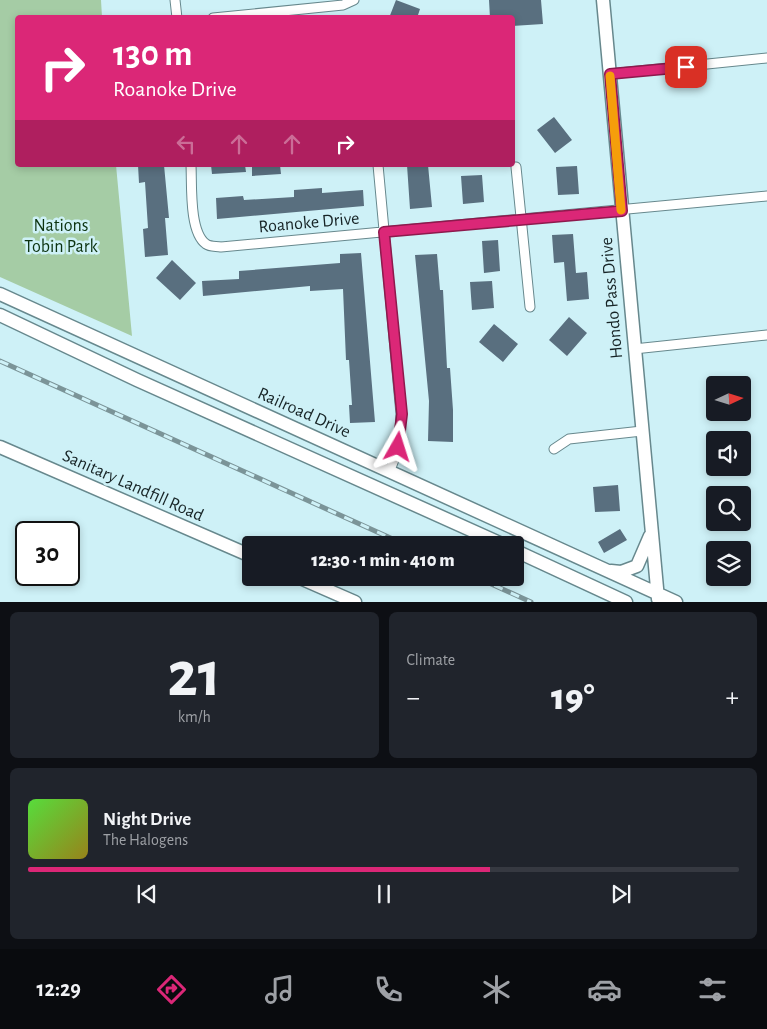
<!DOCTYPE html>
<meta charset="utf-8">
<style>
body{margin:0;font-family:"Alegreya Sans",sans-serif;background:#20242c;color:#f1f3f6;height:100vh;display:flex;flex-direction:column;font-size:19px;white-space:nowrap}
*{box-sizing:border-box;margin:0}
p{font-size:16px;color:#9ea1a6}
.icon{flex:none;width:28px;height:28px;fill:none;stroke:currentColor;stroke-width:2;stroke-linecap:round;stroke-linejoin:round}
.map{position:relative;height:602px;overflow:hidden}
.sheet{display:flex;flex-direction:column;gap:10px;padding:10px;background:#0d0f14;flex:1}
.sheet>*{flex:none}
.guide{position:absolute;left:15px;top:15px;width:500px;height:152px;border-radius:5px;box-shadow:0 2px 8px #0003;background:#db2777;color:#fff;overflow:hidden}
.needle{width:32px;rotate:86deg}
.fabs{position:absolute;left:706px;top:376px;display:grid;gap:10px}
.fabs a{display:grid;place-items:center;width:45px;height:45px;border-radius:5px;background:#171b24;box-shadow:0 2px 8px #0003;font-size:25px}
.speed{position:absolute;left:15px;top:521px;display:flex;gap:10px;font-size:25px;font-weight:700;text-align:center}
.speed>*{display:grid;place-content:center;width:65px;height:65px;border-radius:50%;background:#171b24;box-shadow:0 2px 8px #0003;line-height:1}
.speed .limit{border:2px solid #111;border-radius:8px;background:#fff;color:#111}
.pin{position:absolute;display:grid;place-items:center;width:42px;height:42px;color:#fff;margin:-21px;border-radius:10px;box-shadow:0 2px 8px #0006}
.me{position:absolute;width:55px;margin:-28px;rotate:6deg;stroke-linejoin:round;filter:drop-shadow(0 0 4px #0008)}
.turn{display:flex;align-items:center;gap:18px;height:105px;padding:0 15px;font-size:22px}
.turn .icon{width:65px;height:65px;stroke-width:2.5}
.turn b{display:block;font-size:35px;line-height:42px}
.lanes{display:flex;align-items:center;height:48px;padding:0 15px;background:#0003;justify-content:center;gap:25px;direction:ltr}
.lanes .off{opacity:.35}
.big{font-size:38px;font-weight:800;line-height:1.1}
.sheet .widget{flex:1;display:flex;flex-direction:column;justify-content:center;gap:8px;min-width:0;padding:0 18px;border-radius:8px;background:#20242c}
.sheet .dial{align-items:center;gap:0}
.dial b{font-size:65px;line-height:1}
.song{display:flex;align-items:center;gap:15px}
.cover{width:60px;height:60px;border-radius:8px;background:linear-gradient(135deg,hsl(110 70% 55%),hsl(50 70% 35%))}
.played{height:5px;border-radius:2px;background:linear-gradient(90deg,#db2777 65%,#363941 65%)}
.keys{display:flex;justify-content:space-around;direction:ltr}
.heat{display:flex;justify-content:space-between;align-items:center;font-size:28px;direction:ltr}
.sheet .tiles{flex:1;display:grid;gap:10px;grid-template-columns:1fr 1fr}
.widget:last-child{grid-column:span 2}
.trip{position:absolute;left:242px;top:536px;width:282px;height:50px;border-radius:5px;background:#171b24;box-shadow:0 2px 8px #0003;font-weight:800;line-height:50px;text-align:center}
.tab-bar{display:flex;height:80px;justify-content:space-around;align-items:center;background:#090b0e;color:#9ea1a6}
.tab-bar .icon{width:35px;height:35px}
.tab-bar .selected{color:#db2777}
.tab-bar b{font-size:22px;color:#f1f3f6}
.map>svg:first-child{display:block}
.green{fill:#a5cca5}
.building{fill:#596f7f}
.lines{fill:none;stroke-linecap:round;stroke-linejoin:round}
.street-casing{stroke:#67888d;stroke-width:11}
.secondary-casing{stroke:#67888d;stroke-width:15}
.street{stroke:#fff;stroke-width:9}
.secondary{stroke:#fff;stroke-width:12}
.rail-casing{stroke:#7b9498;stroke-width:5}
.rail{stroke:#cef1f7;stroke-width:3;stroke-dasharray:9;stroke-linecap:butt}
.route-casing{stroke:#8e194d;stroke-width:12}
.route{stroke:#db2777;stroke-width:9}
.slow{stroke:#f59e0b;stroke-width:9}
.labels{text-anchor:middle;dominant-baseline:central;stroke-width:5;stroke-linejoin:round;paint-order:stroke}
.street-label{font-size:18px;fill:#172426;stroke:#cef1f7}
.park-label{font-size:18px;fill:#0c3310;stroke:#cef1f7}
</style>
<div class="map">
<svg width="767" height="602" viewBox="0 0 767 602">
<rect width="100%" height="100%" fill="#cef1f7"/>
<path class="green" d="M 0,0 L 101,0 L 102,17 L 18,18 L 18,165 L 116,165 L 132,336 L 0,277 Z"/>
<path class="building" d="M 396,0 L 420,9 L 417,18 L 389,18 Z
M 489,0 L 541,0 L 543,24 L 512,26 L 512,18 L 490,18 Z
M 554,117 L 572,140 L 555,153 L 537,130 Z
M 138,165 L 164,165 L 169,218 L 165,218 L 168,255 L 145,257 L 143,229 L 148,228 L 145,182 L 139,183 Z
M 211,165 L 245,165 L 246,172 L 212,174 Z
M 252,165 L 280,165 L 281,174 L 252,176 Z
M 407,165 L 428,165 L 432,207 L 410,209 Z
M 577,166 L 579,194 L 558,195 L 556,167 Z
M 482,175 L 484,202 L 463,204 L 461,176 Z
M 322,188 L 322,193 L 363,190 L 364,206 L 217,219 L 216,198 L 243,196 L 244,200 L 294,197 L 294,190 Z
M 573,234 L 576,273 L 587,272 L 589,299 L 567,301 L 564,262 L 554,263 L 552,235 Z
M 498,240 L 500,271 L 484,273 L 482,241 Z
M 361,253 L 375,422 L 350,423 L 349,405 L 352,405 L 349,360 L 346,360 L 343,289 L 310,291 L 310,286 L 203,296 L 202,281 L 239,279 L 239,271 L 340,263 L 340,254 Z
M 437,254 L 440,290 L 443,290 L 447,368 L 450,368 L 453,410 L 453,442 L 428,441 L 429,401 L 415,255 Z
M 172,260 L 196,283 L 180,300 L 156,278 Z
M 492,281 L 494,308 L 472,310 L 470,282 Z
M 569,317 L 587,333 L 567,356 L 549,340 Z
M 494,324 L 518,344 L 503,362 L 479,342 Z
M 618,485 L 620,511 L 595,512 L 593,487 Z
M 620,529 L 627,540 L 604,553 L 598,542 Z"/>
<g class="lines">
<defs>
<path id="street" d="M 175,0 L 177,18
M 213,18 L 343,5 L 354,0
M 609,74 L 767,58
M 191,165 C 192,185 189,232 206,244 C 210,247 216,246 221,247 L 767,196
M 378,165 L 401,414 L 399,447 L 390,470
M 516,167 L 530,307
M 634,349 L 767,335
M 554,449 L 569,439 L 642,431"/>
<path id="secondary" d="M 603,0 L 658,599
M 0,294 L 676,602
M 0,315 L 137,380 L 504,545
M 0,447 L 251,556
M 516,551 L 626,602
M 611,571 L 621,572 L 637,566 L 650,536
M 300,578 L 355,602"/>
</defs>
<use href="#street" class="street-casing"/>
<use href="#secondary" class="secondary-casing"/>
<use href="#street" class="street"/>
<use href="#secondary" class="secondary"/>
<defs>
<path id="rail" d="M 0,361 L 406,545
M 478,578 L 531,602"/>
</defs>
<use href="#rail" class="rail-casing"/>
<use href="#rail" class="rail"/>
</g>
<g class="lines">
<defs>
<path id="route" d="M 398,447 L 402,414 L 384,232 L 622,211 L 610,74 L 686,67"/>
</defs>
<use href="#route" class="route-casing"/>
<use href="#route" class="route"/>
<path class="slow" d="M 610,76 L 621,210"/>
</g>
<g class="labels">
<g class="street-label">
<text transform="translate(309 223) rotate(-5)">Roanoke Drive</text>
<text transform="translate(612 298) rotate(-95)">Hondo Pass Drive</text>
<text transform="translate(304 413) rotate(24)">Railroad Drive</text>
<text transform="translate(133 486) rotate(24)">Sanitary Landfill Road</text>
</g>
<g class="park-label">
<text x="61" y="226">Nations<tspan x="61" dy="21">Tobin Park</tspan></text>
</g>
</g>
</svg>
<div class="fabs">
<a><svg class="needle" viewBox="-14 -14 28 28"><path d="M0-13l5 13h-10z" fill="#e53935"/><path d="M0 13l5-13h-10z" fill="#9ea1a6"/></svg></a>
<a><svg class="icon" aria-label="sound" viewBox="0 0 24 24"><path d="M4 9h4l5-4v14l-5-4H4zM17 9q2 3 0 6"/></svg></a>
<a><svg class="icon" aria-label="search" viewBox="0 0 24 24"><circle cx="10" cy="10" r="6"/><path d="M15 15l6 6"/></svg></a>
<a><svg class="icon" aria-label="layers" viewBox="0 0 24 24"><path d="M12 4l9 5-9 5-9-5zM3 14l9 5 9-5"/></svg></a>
</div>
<div class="speed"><div class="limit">30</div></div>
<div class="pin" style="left:686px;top:67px;background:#d93025"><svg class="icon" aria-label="arrive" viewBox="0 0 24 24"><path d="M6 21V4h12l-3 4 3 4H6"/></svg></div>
<svg class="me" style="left:398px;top:447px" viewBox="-20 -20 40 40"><path d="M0-17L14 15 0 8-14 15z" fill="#db2777" stroke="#fff" stroke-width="4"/></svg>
<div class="trip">12:30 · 1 min · 410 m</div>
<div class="guide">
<div class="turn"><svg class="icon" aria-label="right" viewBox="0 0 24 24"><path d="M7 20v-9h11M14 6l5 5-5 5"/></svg><div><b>130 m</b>Roanoke Drive</div></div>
<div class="lanes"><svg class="icon off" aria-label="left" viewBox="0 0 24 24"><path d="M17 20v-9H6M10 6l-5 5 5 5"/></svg><svg class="icon off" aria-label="ahead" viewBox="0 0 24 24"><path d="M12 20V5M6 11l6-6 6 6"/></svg><svg class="icon off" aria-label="ahead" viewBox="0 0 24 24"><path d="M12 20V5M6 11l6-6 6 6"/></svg><svg class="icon" aria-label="right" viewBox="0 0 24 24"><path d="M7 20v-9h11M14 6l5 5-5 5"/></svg></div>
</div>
</div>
<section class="sheet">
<div class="tiles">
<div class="widget dial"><b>21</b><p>km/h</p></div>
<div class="widget"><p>Climate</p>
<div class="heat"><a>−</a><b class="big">19°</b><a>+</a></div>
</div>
<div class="widget">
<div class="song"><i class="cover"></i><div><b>Night Drive</b><p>The Halogens</p></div></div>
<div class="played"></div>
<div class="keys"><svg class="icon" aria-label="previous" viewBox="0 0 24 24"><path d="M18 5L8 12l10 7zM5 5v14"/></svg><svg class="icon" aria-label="pause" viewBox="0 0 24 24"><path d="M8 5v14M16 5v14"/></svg><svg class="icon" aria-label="next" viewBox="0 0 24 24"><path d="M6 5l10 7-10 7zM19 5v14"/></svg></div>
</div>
</div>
</section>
<nav class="tab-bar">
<b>12:29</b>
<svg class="icon selected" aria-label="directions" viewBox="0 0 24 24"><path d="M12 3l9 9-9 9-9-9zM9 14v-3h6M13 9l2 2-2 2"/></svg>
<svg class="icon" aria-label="music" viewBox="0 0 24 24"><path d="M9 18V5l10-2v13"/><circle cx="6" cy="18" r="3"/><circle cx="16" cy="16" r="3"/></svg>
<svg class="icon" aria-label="phone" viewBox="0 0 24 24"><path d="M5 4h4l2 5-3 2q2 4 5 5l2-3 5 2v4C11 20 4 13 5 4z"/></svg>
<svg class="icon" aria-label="climate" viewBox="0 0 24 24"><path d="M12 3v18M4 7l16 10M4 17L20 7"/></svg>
<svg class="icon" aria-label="car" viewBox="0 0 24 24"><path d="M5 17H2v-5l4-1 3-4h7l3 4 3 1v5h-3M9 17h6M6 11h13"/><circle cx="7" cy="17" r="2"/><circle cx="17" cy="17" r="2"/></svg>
<svg class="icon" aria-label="filters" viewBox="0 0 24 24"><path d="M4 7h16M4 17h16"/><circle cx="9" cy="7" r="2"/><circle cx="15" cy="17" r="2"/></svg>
</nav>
